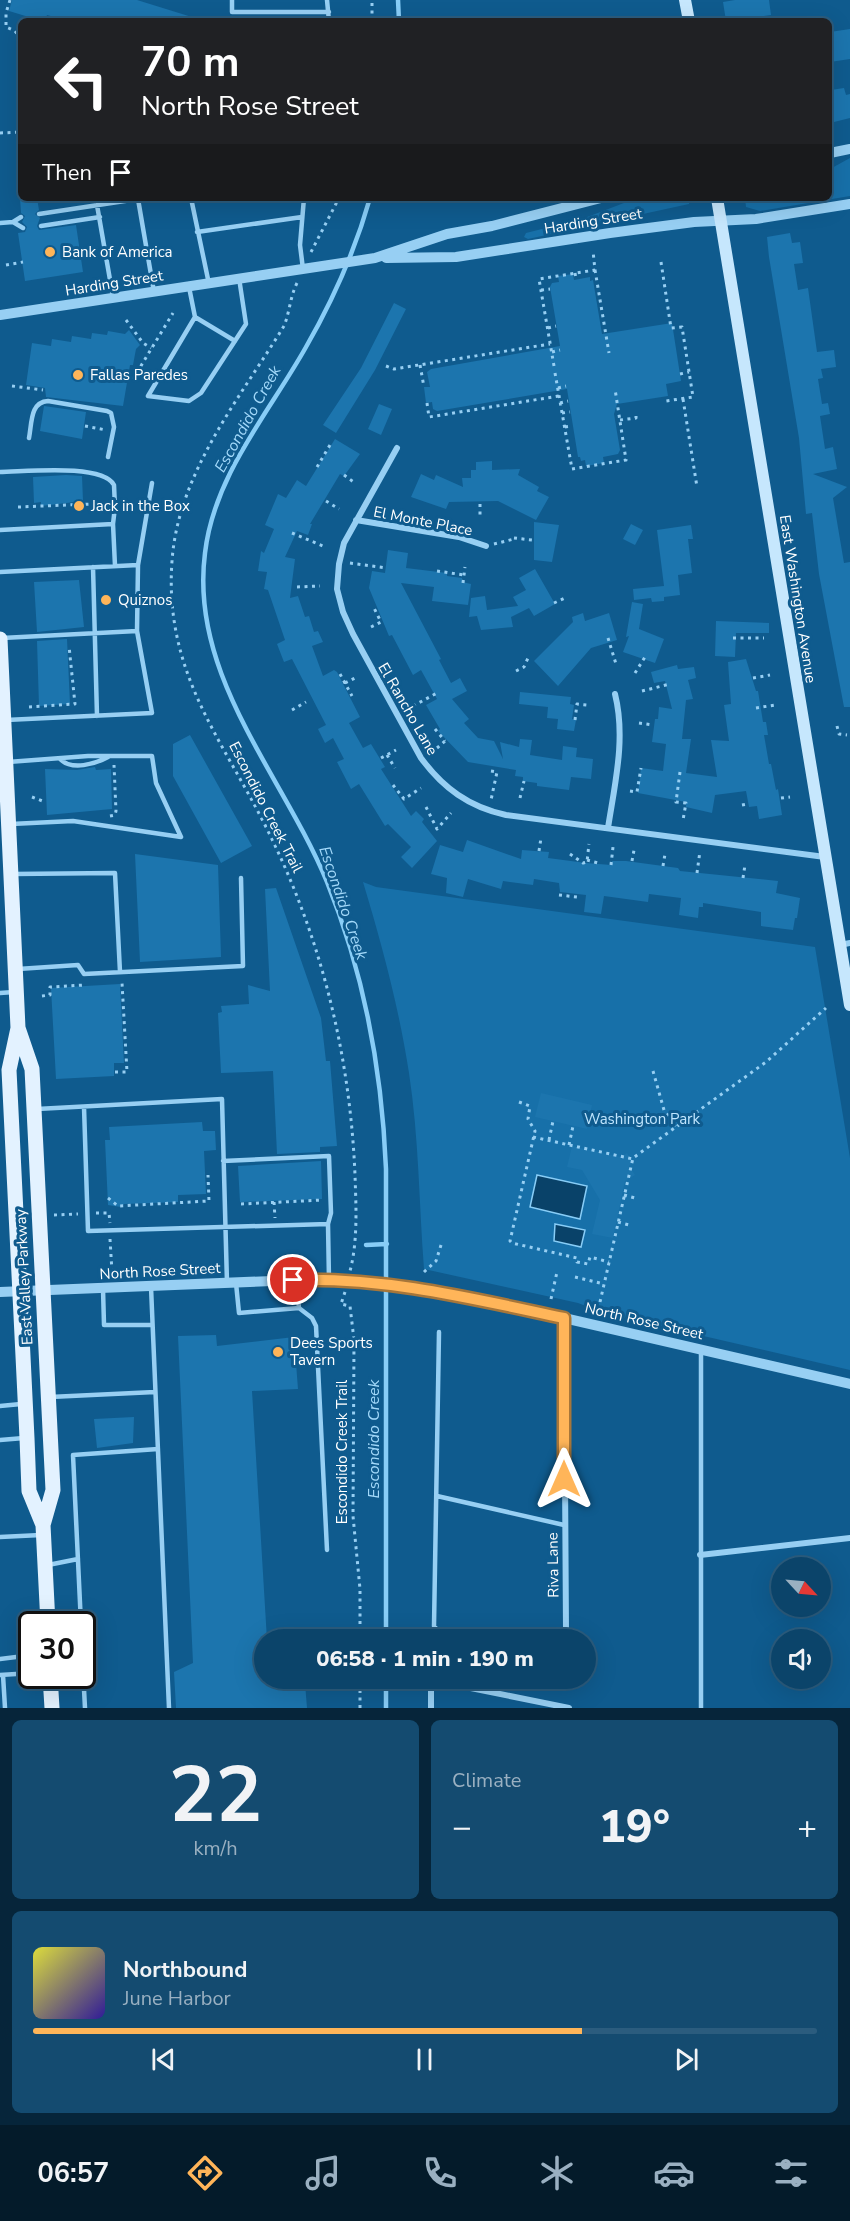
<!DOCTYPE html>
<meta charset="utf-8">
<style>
body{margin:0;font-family:"Nunito Sans",sans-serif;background:#144b70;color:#f1f3f6;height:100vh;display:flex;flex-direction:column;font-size:22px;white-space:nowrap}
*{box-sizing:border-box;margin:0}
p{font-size:20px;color:#9ab0c1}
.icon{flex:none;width:33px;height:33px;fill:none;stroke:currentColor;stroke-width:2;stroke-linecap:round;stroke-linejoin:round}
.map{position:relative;height:1708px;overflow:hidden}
.sheet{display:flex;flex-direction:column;gap:12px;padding:12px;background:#06253a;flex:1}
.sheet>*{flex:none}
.top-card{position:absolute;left:18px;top:18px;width:814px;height:183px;border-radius:9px;box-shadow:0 6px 24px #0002,0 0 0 2px #2b5c7e;background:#202124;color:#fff;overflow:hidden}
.needle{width:39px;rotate:116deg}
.controls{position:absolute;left:771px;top:1557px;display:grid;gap:12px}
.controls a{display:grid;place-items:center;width:60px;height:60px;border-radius:50%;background:#0b446a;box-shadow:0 6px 24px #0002,0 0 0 2px #2b5c7e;font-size:30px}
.speed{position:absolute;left:18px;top:1611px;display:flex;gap:12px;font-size:30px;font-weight:700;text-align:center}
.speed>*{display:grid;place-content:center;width:78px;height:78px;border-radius:50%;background:#0b446a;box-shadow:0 6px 24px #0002,0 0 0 2px #2b5c7e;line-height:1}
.speed .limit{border:3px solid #111;border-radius:9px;background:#fff;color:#111}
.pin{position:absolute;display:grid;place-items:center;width:51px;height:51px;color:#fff;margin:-26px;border:3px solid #fff;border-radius:50%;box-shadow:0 2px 6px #0007}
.me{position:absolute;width:66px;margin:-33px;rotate:0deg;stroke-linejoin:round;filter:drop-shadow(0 0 4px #0008)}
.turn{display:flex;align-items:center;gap:21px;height:126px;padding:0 24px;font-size:27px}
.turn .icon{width:78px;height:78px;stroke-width:2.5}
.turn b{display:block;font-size:42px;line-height:51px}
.then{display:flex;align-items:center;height:57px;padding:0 24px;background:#0003;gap:12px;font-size:22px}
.big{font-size:45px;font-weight:800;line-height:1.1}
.sheet .tile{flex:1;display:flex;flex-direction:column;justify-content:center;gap:9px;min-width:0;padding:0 21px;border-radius:9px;background:#144b70}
.sheet .dial{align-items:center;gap:0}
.dial b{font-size:78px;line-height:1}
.song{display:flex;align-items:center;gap:18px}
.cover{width:72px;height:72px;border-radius:9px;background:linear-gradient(135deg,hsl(60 70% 55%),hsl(250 70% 35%))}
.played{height:6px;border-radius:3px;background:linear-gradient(90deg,#ffb559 70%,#2b5c7e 70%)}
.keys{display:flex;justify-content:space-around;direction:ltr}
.heat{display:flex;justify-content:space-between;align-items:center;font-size:33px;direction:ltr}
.sheet .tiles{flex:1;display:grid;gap:12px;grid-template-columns:1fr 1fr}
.tile:last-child{grid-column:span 2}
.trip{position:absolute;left:254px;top:1629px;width:342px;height:60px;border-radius:30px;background:#0b446a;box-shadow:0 6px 24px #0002,0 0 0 2px #2b5c7e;font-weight:800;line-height:60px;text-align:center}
.dock{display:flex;height:96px;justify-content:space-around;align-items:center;background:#041b2a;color:#9ab0c1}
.dock .icon{width:42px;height:42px}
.dock .on{color:#ffb559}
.dock b{font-size:27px;color:#f1f3f6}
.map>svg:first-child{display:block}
.green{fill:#1770a9}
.water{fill:#094269;stroke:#88cdf7;stroke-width:1.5}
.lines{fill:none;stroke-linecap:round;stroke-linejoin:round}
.stream{stroke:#88cdf7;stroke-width:4.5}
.building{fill:#1c75ae}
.path{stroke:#97cff3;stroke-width:3;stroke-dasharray:3 4.5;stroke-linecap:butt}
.service{stroke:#97cff3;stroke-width:4.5}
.minor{stroke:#97cff3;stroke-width:6}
.tertiary{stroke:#97cff3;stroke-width:10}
.secondary{stroke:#c6e7fd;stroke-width:12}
.primary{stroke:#e3f2ff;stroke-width:15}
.route-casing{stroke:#a6763a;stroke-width:15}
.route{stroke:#ffb559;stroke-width:10}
.poi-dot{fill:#ffb559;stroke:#0f5b8e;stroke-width:2}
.labels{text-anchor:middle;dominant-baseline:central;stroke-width:6;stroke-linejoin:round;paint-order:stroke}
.street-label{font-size:15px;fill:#fff;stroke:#0f5b8e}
.poi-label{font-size:15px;fill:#fff;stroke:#0f5b8e;text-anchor:start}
.park-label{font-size:15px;fill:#bfe5fe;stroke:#0f5b8e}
.water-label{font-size:16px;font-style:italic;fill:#a3d9fa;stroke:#0f5b8e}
</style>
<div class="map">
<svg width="850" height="1708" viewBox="0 0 850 1708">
<rect width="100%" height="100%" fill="#0f5b8e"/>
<path class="green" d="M 850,158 L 850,196 L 760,211 L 746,207 L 745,198 L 830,198 L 830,169 Z
M 637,198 L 689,198 L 689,204 L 528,239 L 524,237 L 526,233 L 582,219 Z
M 363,882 L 376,887 L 815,947 L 850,1158 L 850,1370 L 604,1313 L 578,1303 L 424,1269 C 419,1204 419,1138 409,1073 C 399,1008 382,945 363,882 Z"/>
<path class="water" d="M 537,1175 L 587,1186 L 580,1219 L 530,1207 Z
M 555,1224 L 585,1230 L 581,1247 L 554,1241 Z"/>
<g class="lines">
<path class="stream" d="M 398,0 L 399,21
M 370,198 C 355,251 333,300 306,347 C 269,413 214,475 205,553 C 189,676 283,775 327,882 C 364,973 382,1071 386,1169 L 386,1640
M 366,1245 L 387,1244
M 386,1678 L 386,1708"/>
</g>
<path class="building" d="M 12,0 L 137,0 L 195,18 L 194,21 L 68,21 L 47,15 L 45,21 L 42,21 L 9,11 Z
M 735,0 L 769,0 L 771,15 L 726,21 L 723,2 Z
M 850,29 L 850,59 L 830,62 L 830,32 Z
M 844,88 L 846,95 L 850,94 L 850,118 L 830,123 L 831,90 Z
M 20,198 L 37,198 L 39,210 L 35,214 L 40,218 L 37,226 L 39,230 L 76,225 L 83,272 L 25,281 L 18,233 L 25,232 L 27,227 L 22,222 L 25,216 L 21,213 Z
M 790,233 L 792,243 L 800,242 L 803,263 L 794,264 L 798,290 L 808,288 L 817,352 L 834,350 L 836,367 L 821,369 L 823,378 L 818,379 L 822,404 L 828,403 L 830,414 L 820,416 L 825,449 L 833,447 L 837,469 L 813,474 L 847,487 L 833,498 L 844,563 L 850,562 L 850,707 L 844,707 L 819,574 L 812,513 L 806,514 L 799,438 L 769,257 L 767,237 Z
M 573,274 L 574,280 L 590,277 L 590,281 L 593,280 L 602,334 L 672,323 L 681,381 L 666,384 L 668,396 L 617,404 L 614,414 L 620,450 L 618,454 L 603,457 L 604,463 L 586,466 L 585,460 L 581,461 L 580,457 L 578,457 L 567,389 L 437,411 L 433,409 L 432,402 L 426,403 L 424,387 L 430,387 L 427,372 L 431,369 L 560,346 L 550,287 L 552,283 L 559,282 L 558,276 Z
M 394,303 L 406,309 L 375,370 L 336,433 L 323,425 L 361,368 Z
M 129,330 L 140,345 L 136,349 L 133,365 L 130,365 L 123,406 L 46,397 L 45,388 L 26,385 L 32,343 L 51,346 L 52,339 L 71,342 L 72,336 L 91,339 L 92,333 L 107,335 L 108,331 L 125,334 Z
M 379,404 L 392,409 L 381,435 L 368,429 Z
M 44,406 L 86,412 L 82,439 L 40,431 Z
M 335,439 L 360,454 L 344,476 L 340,474 L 310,524 L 312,524 L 308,535 L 297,531 L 285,557 L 295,559 L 290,598 L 298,596 L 305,617 L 309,616 L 314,632 L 318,631 L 323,642 L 312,646 L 323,676 L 334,670 L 337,672 L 360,717 L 349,723 L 363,748 L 371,744 L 385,767 L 381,769 L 411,816 L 416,811 L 424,819 L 422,822 L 437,841 L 412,868 L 401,857 L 411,847 L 388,824 L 385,826 L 359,784 L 351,789 L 337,762 L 344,759 L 333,738 L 325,743 L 318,729 L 326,725 L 292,659 L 284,662 L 277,644 L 285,640 L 268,590 L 264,589 L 267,572 L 258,571 L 261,551 L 264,553 L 274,529 L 265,525 L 278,494 L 286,498 L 297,480 L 306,486 Z
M 492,461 L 492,470 L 520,469 L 518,475 L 539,487 L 537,491 L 549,497 L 536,520 L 498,501 L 449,502 L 446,509 L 411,497 L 421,474 L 434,480 L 436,475 L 463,487 L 462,478 L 471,478 L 471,470 L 476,470 L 476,462 Z
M 66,475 L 82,476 L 83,501 L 41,506 L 41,502 L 34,503 L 33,477 Z
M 534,522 L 559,525 L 552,562 L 534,560 Z
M 631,524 L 643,530 L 635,545 L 623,539 Z
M 691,525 L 693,539 L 688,539 L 692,573 L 678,575 L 680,595 L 664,597 L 664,601 L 652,602 L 651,598 L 634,600 L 633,589 L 664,586 L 657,530 Z
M 388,550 L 408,553 L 406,568 L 447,573 L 447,576 L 462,578 L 462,582 L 471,584 L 468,605 L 432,601 L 434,587 L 401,583 L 441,659 L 439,660 L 451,683 L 460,678 L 467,691 L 452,699 L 469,719 L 464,723 L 478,738 L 494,741 L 503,759 L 500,742 L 519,747 L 520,739 L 532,740 L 530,755 L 562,760 L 563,746 L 577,748 L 576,757 L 593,759 L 591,779 L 571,777 L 569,790 L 537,786 L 537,783 L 523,781 L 523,777 L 515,776 L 516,770 L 468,762 L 438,731 L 440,729 L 426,705 L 437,699 L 421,670 L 413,675 L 392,635 L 389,636 L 369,588 L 372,571 L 385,573 Z
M 535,569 L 555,604 L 534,616 L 529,608 L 511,617 L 513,627 L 481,630 L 477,616 L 469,617 L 471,598 L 485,596 L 487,610 L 518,606 L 513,597 L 526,590 L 519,578 Z
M 79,580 L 84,627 L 37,632 L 34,582 Z
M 632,602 L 643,604 L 639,629 L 664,639 L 655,663 L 623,652 L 629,636 L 626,637 Z
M 583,613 L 585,621 L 609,613 L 617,640 L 591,648 L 558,686 L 534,661 L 573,622 L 572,617 Z
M 716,621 L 769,623 L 769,633 L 736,633 L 735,657 L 715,656 Z
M 67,639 L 70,704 L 39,706 L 37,641 Z
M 746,659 L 756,691 L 758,691 L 763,722 L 766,722 L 768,735 L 764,735 L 769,764 L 771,764 L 776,790 L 778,789 L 782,815 L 759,819 L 757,806 L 749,807 L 746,791 L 715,795 L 712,813 L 686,807 L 686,802 L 638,793 L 641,768 L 663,771 L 666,744 L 652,742 L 655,719 L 658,719 L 659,707 L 672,709 L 665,681 L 654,683 L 651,672 L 677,665 L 678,669 L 694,667 L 696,678 L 688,680 L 693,699 L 686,700 L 682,739 L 691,739 L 686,773 L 717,777 L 711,740 L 729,741 L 724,705 L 731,704 L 728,662 Z
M 520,692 L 571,697 L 570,704 L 574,705 L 572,719 L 576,720 L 574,731 L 557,729 L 558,719 L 547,718 L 548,707 L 519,704 Z
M 190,735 L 252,846 L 221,863 L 173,776 L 173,744 Z
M 95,767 L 96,770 L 111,769 L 112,809 L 47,815 L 45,769 L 77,770 Z
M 467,840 L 521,859 L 522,850 L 535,851 L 549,852 L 548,858 L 586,863 L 611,865 L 612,861 L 626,861 L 678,868 L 680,871 L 778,881 L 776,893 L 800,898 L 797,918 L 795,918 L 793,930 L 761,926 L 761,912 L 703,903 L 703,907 L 699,907 L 698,918 L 679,915 L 681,898 L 649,894 L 648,902 L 604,896 L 601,914 L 584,912 L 586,895 L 560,892 L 559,883 L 534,879 L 533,885 L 503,881 L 501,889 L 468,879 L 463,897 L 446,893 L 447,878 L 431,874 L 440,845 L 463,852 Z
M 135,854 L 218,865 L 221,957 L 140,962 Z
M 276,888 L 321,1018 L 326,1061 L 330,1061 L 337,1146 L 320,1147 L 320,1152 L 277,1154 L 273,1071 L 221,1073 L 218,1013 L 222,1012 L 221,1006 L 249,1004 L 248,985 L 270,991 L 265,889 Z
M 120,984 L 124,1063 L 114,1063 L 114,1076 L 56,1079 L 51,988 Z
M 541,1093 L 592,1105 L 587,1129 L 535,1117 Z
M 202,1122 L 203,1131 L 215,1131 L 216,1150 L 204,1151 L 206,1194 L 178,1195 L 178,1202 L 124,1204 L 121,1207 L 108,1205 L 105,1140 L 110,1140 L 109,1127 Z
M 572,1146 L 621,1157 L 627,1153 L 633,1163 L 629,1166 L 635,1175 L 625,1181 L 613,1238 L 592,1234 L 600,1200 L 582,1170 L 567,1167 Z
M 321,1161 L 322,1199 L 240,1202 L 238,1166 Z
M 216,1335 L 217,1346 L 294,1337 L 298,1389 L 252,1391 L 267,1640 L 264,1640 L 264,1678 L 305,1683 L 307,1708 L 176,1708 L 174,1672 L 193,1663 L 178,1336 Z
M 134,1417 L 133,1443 L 97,1448 L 94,1419 Z"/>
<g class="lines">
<path class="path" d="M 10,0 L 6,13 L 6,27 L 15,31 L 21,39
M 372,21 L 372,0
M 0,133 L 21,132
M 311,252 L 339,198
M 661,262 L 671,328 L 682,327 L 693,397 L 666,401
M 6,265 L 23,262
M 595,270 L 609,353
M 575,273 L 576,279
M 297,283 C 290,297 290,311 284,326 C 240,398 178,473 172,561 C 164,672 221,737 267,829 C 321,937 350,1054 355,1175 C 356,1206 358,1241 350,1271
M 541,290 L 550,289
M 126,320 L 143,343 L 151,348
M 548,328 L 556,326
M 552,352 L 560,350
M 420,365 L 424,387
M 386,366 L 394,369 L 550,344
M 554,366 L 539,279 L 595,270 L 593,251
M 555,373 L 572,469 L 626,460 L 615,389
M 680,374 L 689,372
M 133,379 L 173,313
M 12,386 L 43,390
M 558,388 L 566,386
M 683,399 L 697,487
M 427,403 L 429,417 L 559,396
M 560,403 L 568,401
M 562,413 L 570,412
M 620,420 L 636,418 L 636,413
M 85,426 L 106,430
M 565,427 L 572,426
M 317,467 L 330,445
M 344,475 L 355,483
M 326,501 L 339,509
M 480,504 L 480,517
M 18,507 L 92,504
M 292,533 L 323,546
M 514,538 L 532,540
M 494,544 L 514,539
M 350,563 L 387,568
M 437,571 L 464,575
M 463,583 L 465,567
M 297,587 L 320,586
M 554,603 L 565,598
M 371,627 L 381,622 L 374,608
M 608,638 L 616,664
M 733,638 L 764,638
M 516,671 L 524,667 L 528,658
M 635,673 L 645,657
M 340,674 L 352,696
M 753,678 L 770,675
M 345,683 L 355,678
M 642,691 L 670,684
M 413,706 L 437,693
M 29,707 L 75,704 L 69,646
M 756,708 L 775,705
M 292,710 L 306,702
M 575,720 L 577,704 L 587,705
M 639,723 L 653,725
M 837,726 L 839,734 L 847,735
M 435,729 L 445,741
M 437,748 L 445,741
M 387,755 L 395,768
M 381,758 L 396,750
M 491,771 L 497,772 L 491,800
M 680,772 L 676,802 L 686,803 L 683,820
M 393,785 L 404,799 L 421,788
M 630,791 L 637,792 L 641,768
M 32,797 L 45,802
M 520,798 L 524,781
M 781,798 L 790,797
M 742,805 L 747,804
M 426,807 L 437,829 L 451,813
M 110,816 L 115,815 L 116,811 L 114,765
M 539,851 L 541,838
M 570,854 L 583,863 L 587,862 L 589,844
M 587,860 L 598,863
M 632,861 L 634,850
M 611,865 L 613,847
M 663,866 L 665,854
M 697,873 L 700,851
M 743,878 L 745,865
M 559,895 L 577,897
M 42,996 L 50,995 L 50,987 L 85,985
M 653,1071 L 664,1110 L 676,1126
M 115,1072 L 127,1072 L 122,983 L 119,983
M 519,1102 L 530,1106 L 528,1119 L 535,1131 L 510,1241 L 512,1243 L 577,1258 L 577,1262 L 588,1264 L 590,1257 L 609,1262
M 533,1137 L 633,1159
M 549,1140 L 553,1121
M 569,1145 L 573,1126
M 624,1195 L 635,1198
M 108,1198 L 118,1206 L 209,1201 L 208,1175
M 274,1202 L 275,1218
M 241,1204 L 323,1200
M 96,1213 L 109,1213 L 110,1223
M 54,1215 L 78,1214
M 618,1222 L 629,1225
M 110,1239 L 112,1272
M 424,1272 L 436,1261 L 442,1242
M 575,1277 L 604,1284
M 345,1292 L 341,1304 L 350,1306 L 354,1340 L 353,1516 L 360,1589 L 360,1640
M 551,1299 L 557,1272
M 600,1302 L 633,1158 L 766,1062 L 826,1008
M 360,1708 L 360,1678"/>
<path class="service" d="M 232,0 L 232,12 L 329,12
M 327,0 L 329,21
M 191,198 L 209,284
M 97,205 L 113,297
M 39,214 L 138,199 L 154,292
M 13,222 L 23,228
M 0,223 L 13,222 L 21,217
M 41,226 L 100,217
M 197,232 L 302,217
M 303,269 L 300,245 L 304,198
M 189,287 L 195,317 L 148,396 L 189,401 L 201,393 L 246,324 L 239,278
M 195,317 L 235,341
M 29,438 C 32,423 30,402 48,401 L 107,411 L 111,413 L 114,427 L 108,457
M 0,472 C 23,472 102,463 114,485 L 115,507 L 113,524
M 0,530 L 113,524 L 115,566
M 93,567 L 97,716
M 0,572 L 138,565
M 2,638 L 137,631
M 6,720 L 152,713 L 137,631 L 138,565 L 152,483
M 60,759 C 72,771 95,764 108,757
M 8,762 L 88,756 L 152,756 L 156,783 L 181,837
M 11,824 L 73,821 L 181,837
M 13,874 L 115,873 L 120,972
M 18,969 L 78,965 L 84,974 L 243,966 L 241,878
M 0,993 L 14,992
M 84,1107 L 88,1231 L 328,1224 L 329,1280
M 37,1109 L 222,1099 L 227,1283
M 223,1161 L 329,1156 L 331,1213 L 328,1224
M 296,1280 L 299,1308 L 312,1318 L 316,1326 L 327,1550
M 236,1283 L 239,1313 L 299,1308
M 151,1287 L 169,1708
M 103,1289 L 104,1325 L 152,1325
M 439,1332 L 434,1626 C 442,1639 464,1637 478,1639
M 50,1397 L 155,1392
M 0,1406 L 21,1404
M 0,1440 L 24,1438
M 437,1496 L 564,1525
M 0,1537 L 41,1535
M 48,1565 L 78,1559
M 81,1624 L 73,1455 L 158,1449
M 82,1651 L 85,1708
M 0,1659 L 32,1655
M 0,1675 L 32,1673
M 3,1675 L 5,1708
M 701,1708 L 701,1352"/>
<path class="minor" d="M 397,448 L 344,543 L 339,564 L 337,589 L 343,612 L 353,634 L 421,758 C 443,788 469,807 506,815 L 825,857
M 356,520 L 459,537 L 486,546
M 608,828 C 615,783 626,738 615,694
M 840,945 L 850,943
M 564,1318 L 566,1631
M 700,1555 L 850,1538
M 431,1708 L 431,1680 L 569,1708"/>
<path class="tertiary" d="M 830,153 L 850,149
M 386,258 L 456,257 L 610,233 L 694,222 L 756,219 L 850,204
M 0,315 L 375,258 L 447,234 L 492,226 L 601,198
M 0,1292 L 296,1280 L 383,1283 L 445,1292 L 564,1318 L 850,1384"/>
<path class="secondary" d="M 685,0 L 689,21
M 717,198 L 850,1005"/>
<path class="primary" d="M 0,639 L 18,1028 L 9,1070 L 27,1438 L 29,1491 L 43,1525 L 48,1624
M 18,1028 L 32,1069 L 53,1490 L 43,1525
M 50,1676 L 52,1708"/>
</g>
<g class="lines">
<defs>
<path id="route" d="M 293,1280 C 386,1277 474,1299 564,1318 L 564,1479"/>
</defs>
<use href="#route" class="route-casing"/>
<use href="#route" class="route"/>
</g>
<g class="poi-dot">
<circle cx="50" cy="252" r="6"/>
<circle cx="78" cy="375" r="6"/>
<circle cx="79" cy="506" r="6"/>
<circle cx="106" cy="600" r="6"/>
<circle cx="278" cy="1352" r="6"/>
</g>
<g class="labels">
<g class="street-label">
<text transform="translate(593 221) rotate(-9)">Harding Street</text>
<text transform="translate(114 283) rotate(-9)">Harding Street</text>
<text transform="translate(423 521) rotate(11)">El Monte Place</text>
<text transform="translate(798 599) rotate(81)">East Washington Avenue</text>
<text transform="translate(408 709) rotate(60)">El Rancho Lane</text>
<text transform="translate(266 807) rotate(63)">Escondido Creek Trail</text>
<text transform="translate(160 1271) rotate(-3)">North Rose Street</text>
<text transform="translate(24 1277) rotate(-93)">East Valley Parkway</text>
<text transform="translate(644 1321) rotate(13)">North Rose Street</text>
<text transform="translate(342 1452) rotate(-90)">Escondido Creek Trail</text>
<text transform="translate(553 1565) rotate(-91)">Riva Lane</text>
</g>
<g class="poi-label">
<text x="62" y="252">Bank of America</text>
<text x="90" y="375">Fallas Paredes</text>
<text x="91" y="506">Jack in the Box</text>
<text x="118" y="600">Quiznos</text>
<text x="290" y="1343">Dees Sports<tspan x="290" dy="17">Tavern</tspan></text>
</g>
<g class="park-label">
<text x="642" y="1119">Washington Park</text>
</g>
<g class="water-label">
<text transform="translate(248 419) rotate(-61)">Escondido Creek</text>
<text transform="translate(343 903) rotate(71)">Escondido Creek</text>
<text transform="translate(374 1439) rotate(-90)">Escondido Creek</text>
</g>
</g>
</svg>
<div class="controls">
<a><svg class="needle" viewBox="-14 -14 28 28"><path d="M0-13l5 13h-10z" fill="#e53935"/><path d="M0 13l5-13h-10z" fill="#9ab0c1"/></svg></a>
<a><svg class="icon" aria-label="sound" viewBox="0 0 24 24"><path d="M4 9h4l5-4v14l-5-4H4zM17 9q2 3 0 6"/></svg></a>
</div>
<div class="speed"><div class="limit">30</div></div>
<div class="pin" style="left:293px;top:1280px;background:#d93025"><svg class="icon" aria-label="arrive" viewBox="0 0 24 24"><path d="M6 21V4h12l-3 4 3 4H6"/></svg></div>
<svg class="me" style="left:564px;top:1479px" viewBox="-20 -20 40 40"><path d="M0-17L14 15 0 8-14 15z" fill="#ffb559" stroke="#fff" stroke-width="4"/></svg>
<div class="trip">06:58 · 1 min · 190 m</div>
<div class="top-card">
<div class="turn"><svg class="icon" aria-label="left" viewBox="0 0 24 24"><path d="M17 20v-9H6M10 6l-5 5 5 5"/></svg><div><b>70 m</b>North Rose Street</div></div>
<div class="then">Then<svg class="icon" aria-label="arrive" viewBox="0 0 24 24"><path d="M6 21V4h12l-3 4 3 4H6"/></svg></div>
</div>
</div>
<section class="sheet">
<div class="tiles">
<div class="tile dial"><b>22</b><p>km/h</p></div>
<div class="tile"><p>Climate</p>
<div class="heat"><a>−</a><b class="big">19°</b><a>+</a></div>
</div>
<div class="tile">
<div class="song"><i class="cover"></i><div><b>Northbound</b><p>June Harbor</p></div></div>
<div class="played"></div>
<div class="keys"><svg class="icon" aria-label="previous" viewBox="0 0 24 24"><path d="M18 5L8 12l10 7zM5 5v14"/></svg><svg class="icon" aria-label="pause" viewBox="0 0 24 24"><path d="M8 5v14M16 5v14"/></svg><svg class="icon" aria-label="next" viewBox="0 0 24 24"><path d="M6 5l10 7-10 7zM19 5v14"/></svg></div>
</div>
</div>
</section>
<nav class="dock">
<b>06:57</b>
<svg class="icon on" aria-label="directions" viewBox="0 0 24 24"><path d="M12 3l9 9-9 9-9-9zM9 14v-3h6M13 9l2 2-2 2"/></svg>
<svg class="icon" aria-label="music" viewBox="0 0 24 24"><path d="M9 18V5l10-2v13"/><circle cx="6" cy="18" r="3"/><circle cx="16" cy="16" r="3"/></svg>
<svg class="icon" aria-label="phone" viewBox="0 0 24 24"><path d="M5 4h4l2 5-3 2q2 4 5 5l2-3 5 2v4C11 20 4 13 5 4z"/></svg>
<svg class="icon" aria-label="climate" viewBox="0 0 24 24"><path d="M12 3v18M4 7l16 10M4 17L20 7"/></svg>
<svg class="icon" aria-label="car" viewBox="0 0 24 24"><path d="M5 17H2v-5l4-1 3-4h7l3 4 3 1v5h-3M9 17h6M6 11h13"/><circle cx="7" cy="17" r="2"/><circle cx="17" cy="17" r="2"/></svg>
<svg class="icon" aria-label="filters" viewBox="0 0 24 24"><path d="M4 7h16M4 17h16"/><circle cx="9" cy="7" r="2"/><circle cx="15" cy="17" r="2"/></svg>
</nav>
